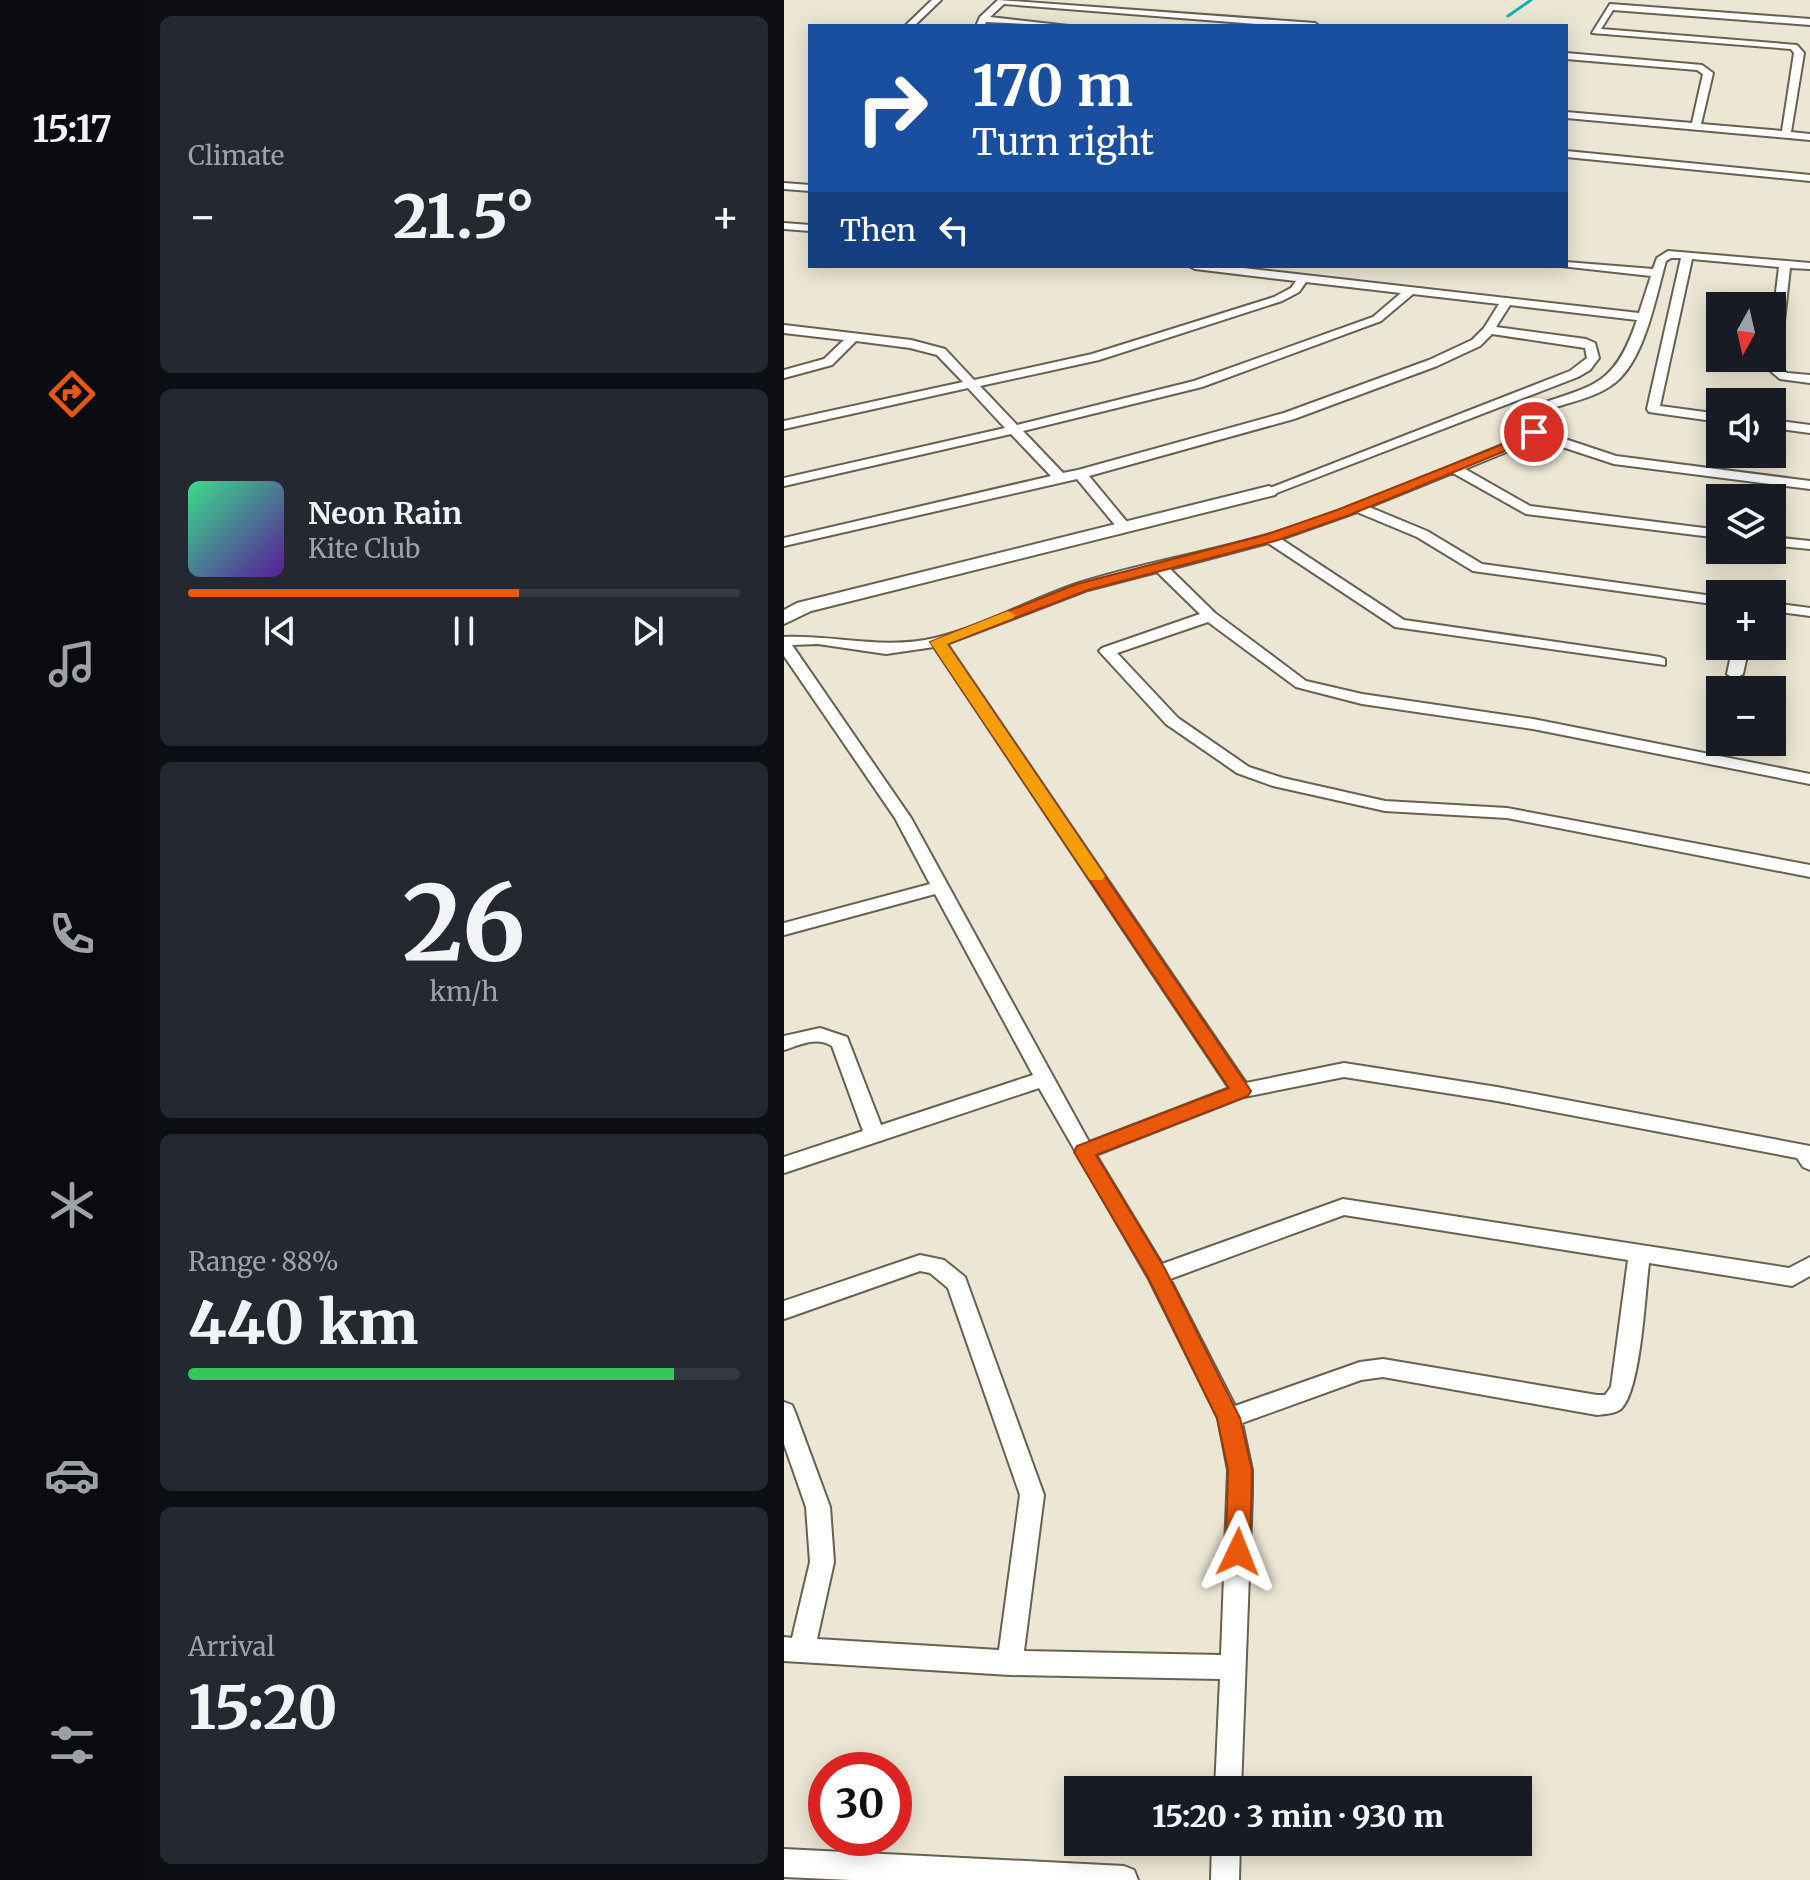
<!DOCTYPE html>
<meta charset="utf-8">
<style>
body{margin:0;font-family:Merriweather,serif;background:#242831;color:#f1f3f6;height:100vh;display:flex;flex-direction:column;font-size:30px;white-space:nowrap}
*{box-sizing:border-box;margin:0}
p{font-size:26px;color:#9ea1a6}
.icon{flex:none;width:44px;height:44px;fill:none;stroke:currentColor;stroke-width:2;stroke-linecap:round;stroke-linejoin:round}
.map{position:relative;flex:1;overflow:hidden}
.panel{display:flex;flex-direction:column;gap:16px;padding:16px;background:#0d0f14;width:640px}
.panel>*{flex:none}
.guide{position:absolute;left:24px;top:24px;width:760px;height:244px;border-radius:0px;box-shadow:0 4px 20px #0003;background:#1a4fa0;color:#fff;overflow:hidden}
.needle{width:52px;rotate:188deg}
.buttons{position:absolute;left:922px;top:292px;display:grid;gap:16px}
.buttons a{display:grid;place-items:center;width:80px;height:80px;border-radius:0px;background:#171b24;box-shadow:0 4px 20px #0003;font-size:40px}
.speed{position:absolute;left:24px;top:1752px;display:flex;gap:16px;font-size:40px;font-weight:700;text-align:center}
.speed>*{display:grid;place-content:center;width:104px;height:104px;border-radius:50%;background:#171b24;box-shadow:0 4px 20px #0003;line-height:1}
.speed .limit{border:12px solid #d22;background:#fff;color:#111}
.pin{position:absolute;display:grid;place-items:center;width:68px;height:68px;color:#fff;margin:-34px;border:4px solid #fff;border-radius:50%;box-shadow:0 2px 8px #0007}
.me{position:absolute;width:88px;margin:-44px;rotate:2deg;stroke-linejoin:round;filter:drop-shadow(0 0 6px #0008)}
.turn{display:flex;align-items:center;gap:28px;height:168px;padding:0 32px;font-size:36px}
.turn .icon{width:104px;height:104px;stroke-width:2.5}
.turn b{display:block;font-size:56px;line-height:68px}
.then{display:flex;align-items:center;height:76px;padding:0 32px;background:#0003;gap:16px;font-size:30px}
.big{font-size:60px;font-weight:800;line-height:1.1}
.panel .widget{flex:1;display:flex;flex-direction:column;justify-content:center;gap:12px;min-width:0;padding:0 28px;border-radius:12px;background:#242831}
.panel .dial{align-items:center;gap:0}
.dial b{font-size:104px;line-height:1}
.song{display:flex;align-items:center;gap:24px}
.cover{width:96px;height:96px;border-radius:12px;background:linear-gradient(135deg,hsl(150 70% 55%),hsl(270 70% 35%))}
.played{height:8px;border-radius:4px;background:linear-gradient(90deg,#ea580c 60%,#363941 60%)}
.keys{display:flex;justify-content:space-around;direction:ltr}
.heat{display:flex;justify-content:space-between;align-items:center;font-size:44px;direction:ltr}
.charge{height:12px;border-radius:6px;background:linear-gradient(90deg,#34c759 88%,#363941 0)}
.trip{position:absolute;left:280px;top:1776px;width:468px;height:80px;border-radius:0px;background:#171b24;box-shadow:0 4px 20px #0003;font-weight:800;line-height:80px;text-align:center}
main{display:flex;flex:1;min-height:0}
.menu{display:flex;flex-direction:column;width:144px;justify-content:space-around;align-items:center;background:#090b0e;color:#9ea1a6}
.menu .icon{width:56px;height:56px}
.menu .current{color:#ea580c}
.menu b{font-size:36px;color:#f1f3f6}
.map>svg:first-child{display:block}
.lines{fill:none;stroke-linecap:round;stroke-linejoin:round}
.stream{stroke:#15afb2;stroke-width:3}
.minor-casing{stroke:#676152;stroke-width:4}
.tertiary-casing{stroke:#676152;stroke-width:4}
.minor{fill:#fff;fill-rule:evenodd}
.tertiary{fill:#fff;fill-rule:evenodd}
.route{fill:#ea580c;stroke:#983908;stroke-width:2}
.slow{fill:#f59e0b}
</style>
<main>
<nav class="menu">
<b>15:17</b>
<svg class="icon current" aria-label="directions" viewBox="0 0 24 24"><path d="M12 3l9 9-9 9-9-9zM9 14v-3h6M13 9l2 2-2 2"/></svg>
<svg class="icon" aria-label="music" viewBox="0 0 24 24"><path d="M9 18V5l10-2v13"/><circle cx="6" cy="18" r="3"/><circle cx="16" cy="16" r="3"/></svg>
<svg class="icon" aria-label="phone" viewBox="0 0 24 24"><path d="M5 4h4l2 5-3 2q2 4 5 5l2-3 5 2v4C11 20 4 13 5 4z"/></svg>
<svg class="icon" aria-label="climate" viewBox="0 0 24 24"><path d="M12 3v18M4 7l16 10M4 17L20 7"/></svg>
<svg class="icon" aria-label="car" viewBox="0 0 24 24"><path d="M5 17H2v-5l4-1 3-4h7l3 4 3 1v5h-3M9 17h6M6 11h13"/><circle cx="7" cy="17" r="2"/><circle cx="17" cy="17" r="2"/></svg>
<svg class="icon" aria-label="filters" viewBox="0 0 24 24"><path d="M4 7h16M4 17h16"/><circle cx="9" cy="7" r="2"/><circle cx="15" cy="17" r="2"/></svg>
</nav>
<section class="panel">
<div class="widget"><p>Climate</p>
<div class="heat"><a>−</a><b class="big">21.5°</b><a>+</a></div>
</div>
<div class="widget">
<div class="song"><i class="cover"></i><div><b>Neon Rain</b><p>Kite Club</p></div></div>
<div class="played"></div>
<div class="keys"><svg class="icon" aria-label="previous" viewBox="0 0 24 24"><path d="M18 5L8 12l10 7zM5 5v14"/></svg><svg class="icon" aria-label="pause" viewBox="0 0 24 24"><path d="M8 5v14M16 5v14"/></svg><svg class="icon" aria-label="next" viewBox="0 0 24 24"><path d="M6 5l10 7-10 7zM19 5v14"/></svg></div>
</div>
<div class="widget dial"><b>26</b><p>km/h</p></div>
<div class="widget"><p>Range · 88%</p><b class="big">440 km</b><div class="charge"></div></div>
<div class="widget"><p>Arrival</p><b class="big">15:20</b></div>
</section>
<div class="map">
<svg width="1026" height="1880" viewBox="0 0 1026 1880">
<rect width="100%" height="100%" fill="#ece6d4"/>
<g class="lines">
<path class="stream" d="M 724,16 L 747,0"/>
<defs>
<path id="minor" d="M 148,0 L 157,0 L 130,26 L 121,26 Z
M 214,0 L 531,23 L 535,26 L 498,26 L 220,4 L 206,17 L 285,26 L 202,22 L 200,26 L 192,26 L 196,17 Z
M 826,4 L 1026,19 L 1026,25 L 829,10 L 817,29 L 1013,45 L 1020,53 L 1007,132 L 1026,134 L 1026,140 L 782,118 L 782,112 L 908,123 L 919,74 L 913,70 L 782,59 L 782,53 L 918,65 L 929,73 L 917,124 L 998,131 L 1010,53 L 1007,49 L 808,33 Z
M 782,151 L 1026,175 L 1026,181 L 782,157 Z
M 0,183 L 26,185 L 26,191 L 0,189 Z
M 0,223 L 26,225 L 26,231 L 0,229 Z
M 884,251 L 1026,263 L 1026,269 L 1006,268 L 995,367 L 1003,373 L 1026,375 L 1026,383 L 996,379 L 983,368 L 984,358 L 988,358 L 988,325 L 995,267 L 908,259 L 876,406 L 936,414 L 936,422 L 865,412 L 863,409 L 897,258 L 887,258 L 882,261 C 872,296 861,358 832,382 C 813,398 781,403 757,412 L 757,431 L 832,456 L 1026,481 L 1026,489 L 830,464 L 754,439 L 681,469 L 746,506 L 936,530 L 936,538 L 742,514 L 669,473 L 585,507 L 643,531 L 698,564 L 936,597 L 936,605 L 689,571 L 633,537 L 573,512 L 497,539 L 620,620 L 876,657 L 881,659 L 881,665 L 611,627 L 484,543 L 386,569 L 431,613 L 522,681 L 578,694 L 749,719 L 1026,774 L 1026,784 L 749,729 L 578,704 L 512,687 L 424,622 L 333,653 L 394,718 L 465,767 L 499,778 L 601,801 L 723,808 L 1026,865 L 1026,877 L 723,818 L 601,811 L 489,786 L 453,773 L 382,724 L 315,651 L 318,648 L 416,614 L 373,572 L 304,590 L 163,644 L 462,1083 L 560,1063 L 713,1087 L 1026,1146 L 1026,1170 L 1019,1167 L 1013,1158 L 713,1101 L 560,1077 L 460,1097 L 312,1155 L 378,1264 L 559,1199 L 1005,1268 L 1026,1257 L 1026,1276 L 1008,1286 L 865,1263 C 861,1294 857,1390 837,1409 C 830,1414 821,1414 813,1415 L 599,1377 L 577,1380 L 458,1423 L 468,1470 L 468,1495 L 457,1790 L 431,1790 L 436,1679 L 226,1675 L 0,1661 L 0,1637 L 8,1638 L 26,1562 L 22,1507 L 0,1444 L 0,1402 L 8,1405 L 11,1412 L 46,1507 L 50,1562 L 33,1639 L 215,1650 L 236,1495 L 164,1288 L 146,1273 L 136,1271 L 0,1319 L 0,1301 L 136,1255 L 160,1260 L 181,1277 L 260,1495 L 240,1651 L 437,1655 L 444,1470 L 434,1418 L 365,1279 L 255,1088 L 0,1173 L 0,1157 L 79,1131 L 48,1046 C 32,1036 16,1045 0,1050 L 0,1036 L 36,1028 L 63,1037 L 97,1125 L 249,1075 L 151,894 L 0,935 L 0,923 L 146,884 L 111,818 L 0,656 L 0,637 C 51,635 100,650 151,638 C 197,627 246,600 292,584 C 354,564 416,554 479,536 C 570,510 657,469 745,434 L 747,407 C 809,385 830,388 853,320 L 726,305 L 712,327 L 802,339 L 811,343 L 815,358 L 806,370 L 794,377 L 490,494 L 480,494 L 478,491 L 786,371 L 803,358 L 801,348 L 708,334 L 696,346 L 653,366 L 510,419 L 305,476 L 348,528 L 341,532 L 336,531 L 293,479 L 0,546 L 0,538 L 267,476 L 227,434 L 0,486 L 0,478 L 221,428 L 184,388 L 0,429 L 0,421 L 179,382 L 153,355 L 126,348 L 72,341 L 48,365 L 0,378 L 0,370 L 40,359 L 60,340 L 0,333 L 0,325 L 127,340 L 161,349 L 190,380 L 308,354 L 490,297 L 507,288 L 512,281 L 411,269 L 405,266 L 441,266 L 855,313 L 867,276 L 777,266 L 782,266 L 782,262 L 869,269 L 873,258 ZM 522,282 L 617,293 L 589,317 L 410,381 L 233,425 L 196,386 L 315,360 L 498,301 L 515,292 ZM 629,294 L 715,304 L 700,328 L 688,340 L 645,360 L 500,413 L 294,470 L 279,473 L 239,431 L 418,387 L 597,321 ZM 34,644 L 102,654 L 150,647 L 445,1088 L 305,1142 L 127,818 L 8,645 ZM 560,1215 L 844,1260 L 827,1387 L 821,1395 L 813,1395 L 599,1359 L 576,1362 L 451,1406 L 386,1279 Z
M 988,420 L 1026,425 L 1026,433 L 988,428 Z
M 988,537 L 1026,541 L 1026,549 L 988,545 Z
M 988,603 L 1026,608 L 1026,616 L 988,611 Z
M 949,646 L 965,646 L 959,674 L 951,679 L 943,674 Z
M 428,1842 L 456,1842 L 455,1880 L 427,1880 Z
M 0,1849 L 340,1866 L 350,1870 L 354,1880 L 67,1880 L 0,1877 Z"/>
<path id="tertiary" d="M 485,486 L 494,491 L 491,495 L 27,611 L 0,624 L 0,610 L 13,603 Z"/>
</defs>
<use href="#minor" class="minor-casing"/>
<use href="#tertiary" class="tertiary-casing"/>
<use href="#minor" class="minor"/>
<use href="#tertiary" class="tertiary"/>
</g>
<path class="route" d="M 746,429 L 755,429 L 760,435 L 563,516 L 491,541 L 304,590 L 163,644 L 467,1091 L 464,1096 L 312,1155 L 381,1269 L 456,1418 L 468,1470 L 466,1552 L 463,1560 L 454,1563 L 445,1560 L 442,1552 L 444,1470 L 433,1418 L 365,1279 L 290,1152 L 293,1146 L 445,1088 L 146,642 L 293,584 L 481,535 L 553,510 L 745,434 Z"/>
<path class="slow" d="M 224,611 L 231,615 L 229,618 L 163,644 L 318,872 L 321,876 L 318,880 L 306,880 L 146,642 Z"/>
</svg>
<div class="buttons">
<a><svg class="needle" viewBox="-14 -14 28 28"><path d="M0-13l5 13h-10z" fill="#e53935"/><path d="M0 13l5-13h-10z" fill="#9ea1a6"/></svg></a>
<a><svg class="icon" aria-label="sound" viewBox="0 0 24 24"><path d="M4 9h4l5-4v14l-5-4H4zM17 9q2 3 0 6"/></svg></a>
<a><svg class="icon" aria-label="layers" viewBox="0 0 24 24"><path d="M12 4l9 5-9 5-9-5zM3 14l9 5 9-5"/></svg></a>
<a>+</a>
<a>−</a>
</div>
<div class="speed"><div class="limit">30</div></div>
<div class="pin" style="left:750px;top:432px;background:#d93025"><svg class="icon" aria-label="arrive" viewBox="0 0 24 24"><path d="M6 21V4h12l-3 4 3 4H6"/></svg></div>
<svg class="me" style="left:454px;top:1552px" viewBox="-20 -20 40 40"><path d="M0-17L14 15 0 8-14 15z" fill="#ea580c" stroke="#fff" stroke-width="4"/></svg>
<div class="trip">15:20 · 3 min · 930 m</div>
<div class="guide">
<div class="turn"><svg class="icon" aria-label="right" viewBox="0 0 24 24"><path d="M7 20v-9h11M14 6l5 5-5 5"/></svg><div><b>170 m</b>Turn right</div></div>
<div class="then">Then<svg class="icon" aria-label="left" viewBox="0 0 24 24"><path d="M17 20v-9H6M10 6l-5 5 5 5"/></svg></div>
</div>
</div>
</main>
